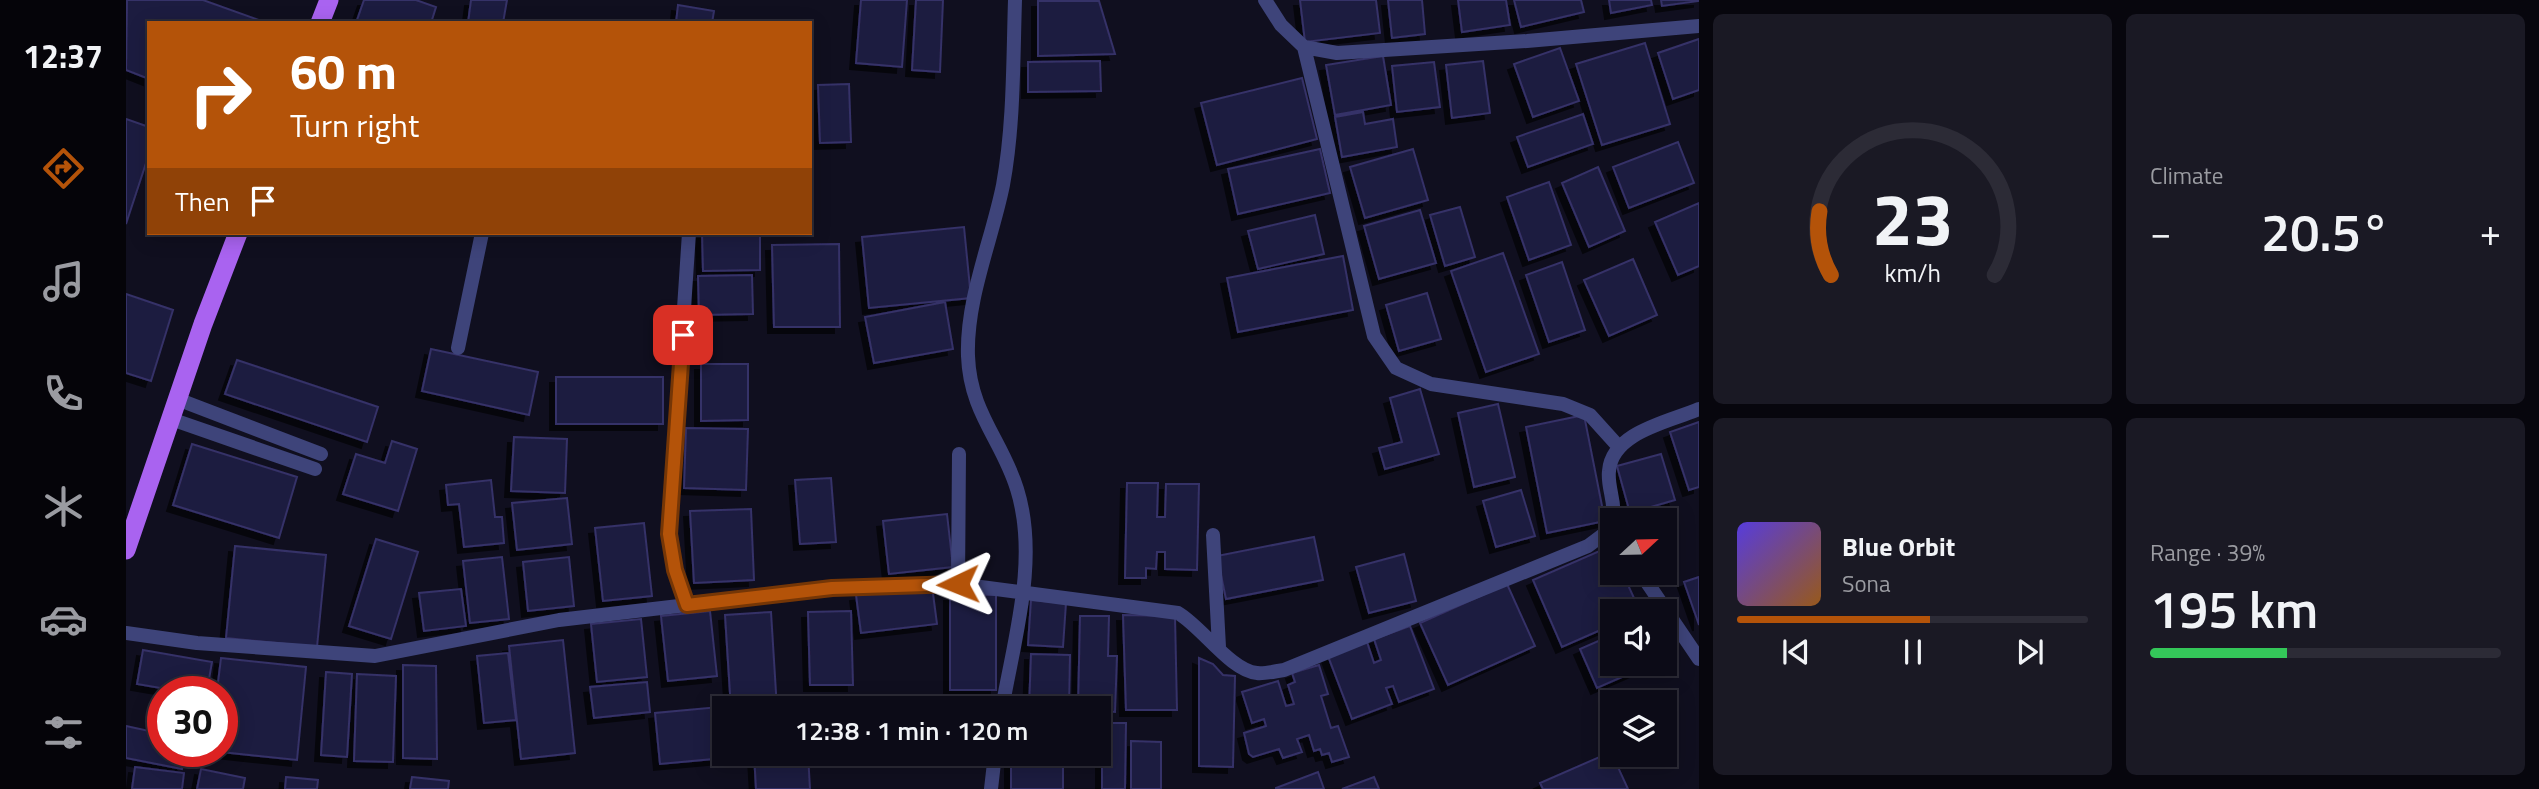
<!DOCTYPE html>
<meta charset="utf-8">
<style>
body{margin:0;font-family:"Titillium Web",sans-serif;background:#1a1924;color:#f1f3f6;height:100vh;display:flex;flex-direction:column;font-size:26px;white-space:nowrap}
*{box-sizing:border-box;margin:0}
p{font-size:23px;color:#9a9ba1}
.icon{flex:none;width:38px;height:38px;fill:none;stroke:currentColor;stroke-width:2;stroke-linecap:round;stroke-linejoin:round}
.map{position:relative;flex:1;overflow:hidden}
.side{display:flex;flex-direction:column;gap:14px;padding:14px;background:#07060d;width:840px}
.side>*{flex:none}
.banner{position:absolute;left:21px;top:21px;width:665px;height:214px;border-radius:0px;box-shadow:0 4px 18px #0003,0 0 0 2px #2c2b36;background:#b45309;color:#fff;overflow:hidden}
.needle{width:46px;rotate:68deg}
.controls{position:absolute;left:1474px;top:508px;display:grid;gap:14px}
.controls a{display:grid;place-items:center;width:77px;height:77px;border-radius:0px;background:#0c0b17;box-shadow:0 4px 18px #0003,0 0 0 2px #2c2b36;font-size:35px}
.speed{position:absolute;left:21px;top:676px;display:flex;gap:14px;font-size:35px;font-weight:700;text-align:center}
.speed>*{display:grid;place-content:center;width:91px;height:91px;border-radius:50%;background:#0c0b17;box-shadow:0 4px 18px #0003,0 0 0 2px #2c2b36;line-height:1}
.speed .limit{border:10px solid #d22;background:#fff;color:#111}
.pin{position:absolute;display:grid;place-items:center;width:60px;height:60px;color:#fff;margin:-30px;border-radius:14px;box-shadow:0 4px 10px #0006}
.me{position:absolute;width:77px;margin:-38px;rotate:268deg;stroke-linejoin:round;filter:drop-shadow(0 0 5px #0008)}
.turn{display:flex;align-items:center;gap:24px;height:147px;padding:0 28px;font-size:32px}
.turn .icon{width:91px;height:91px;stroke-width:2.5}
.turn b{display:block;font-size:49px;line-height:60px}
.then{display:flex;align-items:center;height:66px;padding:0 28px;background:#0003;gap:14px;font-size:26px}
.big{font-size:52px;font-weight:600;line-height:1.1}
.side .widget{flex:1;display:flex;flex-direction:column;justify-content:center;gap:10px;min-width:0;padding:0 24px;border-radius:10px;background:#1a1924}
.side .dial{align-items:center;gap:0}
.dial svg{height:182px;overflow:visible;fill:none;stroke:#2c2b36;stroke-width:7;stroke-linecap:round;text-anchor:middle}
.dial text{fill:#f1f3f6;stroke:none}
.song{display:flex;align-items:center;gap:21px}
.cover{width:84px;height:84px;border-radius:10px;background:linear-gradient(135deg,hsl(250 70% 55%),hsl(30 70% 35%))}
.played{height:7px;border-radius:4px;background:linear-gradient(90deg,#b45309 55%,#2c2b36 55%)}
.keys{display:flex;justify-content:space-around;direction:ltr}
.heat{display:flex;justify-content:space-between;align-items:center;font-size:38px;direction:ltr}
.charge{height:10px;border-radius:5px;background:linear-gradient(90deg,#34c759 39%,#2c2b36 0)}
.side .tiles{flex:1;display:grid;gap:14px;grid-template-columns:repeat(2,1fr)}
.trip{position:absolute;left:586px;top:696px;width:399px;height:70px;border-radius:0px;background:#0c0b17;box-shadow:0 4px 18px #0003,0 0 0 2px #2c2b36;font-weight:600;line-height:70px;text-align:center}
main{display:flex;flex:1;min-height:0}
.dock{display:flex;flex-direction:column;width:126px;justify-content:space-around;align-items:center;background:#050409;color:#9a9ba1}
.dock .icon{width:49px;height:49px}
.dock .current{color:#b45309}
.dock b{font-size:32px;color:#f1f3f6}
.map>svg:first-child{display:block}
.building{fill:#1f1d3f;stroke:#353168;stroke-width:2;filter:url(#shadow)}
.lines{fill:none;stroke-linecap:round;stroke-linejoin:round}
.service{stroke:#3e447a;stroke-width:14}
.minor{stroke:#3e447a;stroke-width:14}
.primary{stroke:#a963f0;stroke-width:19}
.route-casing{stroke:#753606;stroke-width:18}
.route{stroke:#b45309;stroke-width:12}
</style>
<main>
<nav class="dock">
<b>12:37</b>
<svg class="icon current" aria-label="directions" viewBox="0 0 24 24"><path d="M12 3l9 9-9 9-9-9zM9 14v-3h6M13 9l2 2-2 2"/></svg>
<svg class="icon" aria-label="music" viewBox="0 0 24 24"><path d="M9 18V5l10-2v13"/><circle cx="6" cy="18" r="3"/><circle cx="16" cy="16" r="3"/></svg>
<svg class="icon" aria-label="phone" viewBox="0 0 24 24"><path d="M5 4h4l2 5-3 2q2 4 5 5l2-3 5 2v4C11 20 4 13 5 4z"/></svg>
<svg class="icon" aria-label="climate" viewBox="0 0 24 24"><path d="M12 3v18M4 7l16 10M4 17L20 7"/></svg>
<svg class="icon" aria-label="car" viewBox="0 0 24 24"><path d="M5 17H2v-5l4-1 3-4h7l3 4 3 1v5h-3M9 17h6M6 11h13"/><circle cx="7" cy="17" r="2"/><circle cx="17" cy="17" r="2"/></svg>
<svg class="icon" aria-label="filters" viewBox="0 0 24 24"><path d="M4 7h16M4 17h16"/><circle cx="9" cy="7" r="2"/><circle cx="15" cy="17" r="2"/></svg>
</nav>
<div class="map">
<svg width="1573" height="789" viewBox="0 0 1573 789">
<defs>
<filter id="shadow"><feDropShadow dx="-6" dy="6" stdDeviation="0" flood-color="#0009"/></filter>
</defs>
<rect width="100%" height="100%" fill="#100f1f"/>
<path class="building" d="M 1,0 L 77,0 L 133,20 L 132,23 L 23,23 L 23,79 L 0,70 Z
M 238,0 L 290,0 L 310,7 L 305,23 L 230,23 Z
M 345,0 L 381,0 L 377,23 L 342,23 Z
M 735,0 L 781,0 L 776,67 L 730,63 Z
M 790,0 L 817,0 L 814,72 L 786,70 Z
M 1174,0 L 1250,0 L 1254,33 L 1179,42 Z
M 1262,0 L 1296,0 L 1299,34 L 1266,38 Z
M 1332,0 L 1380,0 L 1384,25 L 1336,32 Z
M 1388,0 L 1455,0 L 1458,12 L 1395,27 Z
M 1483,0 L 1525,0 L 1526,5 L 1485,13 Z
M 1535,0 L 1573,0 L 1573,1 L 1536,6 Z
M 912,1 L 973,1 L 989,54 L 912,56 Z
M 552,5 L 588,11 L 586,23 L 550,23 Z
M 1573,39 L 1573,90 L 1547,99 L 1532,53 Z
M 1519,43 L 1544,124 L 1476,145 L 1450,64 Z
M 1434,48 L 1453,101 L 1407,117 L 1388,64 Z
M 1257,56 L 1265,105 L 1209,115 L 1200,65 Z
M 974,61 L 975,91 L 902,92 L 902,62 Z
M 1357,61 L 1364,113 L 1326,118 L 1320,65 Z
M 1308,62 L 1314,107 L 1271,112 L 1266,66 Z
M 1176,78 L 1191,139 L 1091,165 L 1075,103 Z
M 723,84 L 725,142 L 694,143 L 692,85 Z
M 1237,112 L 1239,124 L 1267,119 L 1271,147 L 1216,157 L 1209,117 Z
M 1457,114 L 1467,144 L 1402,167 L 1391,137 Z
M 0,119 L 23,127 L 23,154 L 0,224 Z
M 1552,142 L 1568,183 L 1503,208 L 1487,167 Z
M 1194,149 L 1204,193 L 1112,214 L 1102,169 Z
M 1287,149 L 1302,200 L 1239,218 L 1224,167 Z
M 1472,167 L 1499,231 L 1463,247 L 1436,183 Z
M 1423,182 L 1445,245 L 1403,260 L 1381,197 Z
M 1573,203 L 1573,266 L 1552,275 L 1529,222 Z
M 1334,207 L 1349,257 L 1319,266 L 1304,215 Z
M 1294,210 L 1310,263 L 1253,279 L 1238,226 Z
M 1189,215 L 1198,254 L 1132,269 L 1122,231 Z
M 838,227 L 845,298 L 743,308 L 736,237 Z
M 576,233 L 634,233 L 634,270 L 577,271 Z
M 713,244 L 714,327 L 648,327 L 646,245 Z
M 1377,253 L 1413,354 L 1360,372 L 1325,271 Z
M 1217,256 L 1227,310 L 1112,332 L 1101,278 Z
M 1507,259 L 1531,315 L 1483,336 L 1458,280 Z
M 1436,262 L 1459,330 L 1423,342 L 1400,275 Z
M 626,275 L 627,314 L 573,315 L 572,276 Z
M 1301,293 L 1315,339 L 1273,351 L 1260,305 Z
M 0,294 L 47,310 L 25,381 L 0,373 Z
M 819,302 L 827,349 L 748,363 L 739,317 Z
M 305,349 L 412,372 L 403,415 L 296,391 Z
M 111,360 L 252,407 L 241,442 L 99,394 Z
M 575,364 L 622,364 L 622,420 L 575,421 Z
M 430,377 L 537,377 L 537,424 L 430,424 Z
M 1294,389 L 1313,454 L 1259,469 L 1253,448 L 1276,442 L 1264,398 Z
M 1372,404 L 1389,477 L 1348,487 L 1332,413 Z
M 1458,415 L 1479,521 L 1421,533 L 1400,427 Z
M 1573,422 L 1573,487 L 1563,490 L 1544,432 Z
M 560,428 L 622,429 L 620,490 L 558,488 Z
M 388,437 L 441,439 L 439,493 L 385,491 Z
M 266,441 L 291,449 L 272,511 L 217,494 L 230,454 L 259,463 Z
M 66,444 L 171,477 L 153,538 L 47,505 Z
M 1535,454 L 1549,500 L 1504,513 L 1491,466 Z
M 705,478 L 710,542 L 674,544 L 669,480 Z
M 365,480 L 369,517 L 376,517 L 378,543 L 338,547 L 333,504 L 322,505 L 320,485 Z
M 1001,483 L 1032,483 L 1031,517 L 1039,517 L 1040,484 L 1073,484 L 1071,570 L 1039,569 L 1039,552 L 1031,552 L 1030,569 L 1020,568 L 1020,578 L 999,578 Z
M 1395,490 L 1409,536 L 1370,547 L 1357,501 Z
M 441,498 L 446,544 L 391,550 L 386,503 Z
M 625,509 L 628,580 L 568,583 L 564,511 Z
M 821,514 L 827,567 L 763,574 L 757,521 Z
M 518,523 L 526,596 L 477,601 L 469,528 Z
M 1188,537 L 1197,580 L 1100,599 L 1091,556 Z
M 250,539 L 292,552 L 265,639 L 223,626 Z
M 109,546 L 200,555 L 191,647 L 100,638 Z
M 1485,546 L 1486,572 L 1496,572 L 1514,611 L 1486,611 L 1486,625 L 1436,647 L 1407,580 Z
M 1278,554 L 1290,601 L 1243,613 L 1230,567 Z
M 376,557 L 383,619 L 344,623 L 337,561 Z
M 443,557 L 448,606 L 402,611 L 397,562 Z
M 1573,577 L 1573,625 L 1558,582 Z
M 1381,584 L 1409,646 L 1322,685 L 1294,623 Z
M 806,586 L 811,624 L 735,633 L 730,595 Z
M 335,589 L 340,626 L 298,631 L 293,593 Z
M 824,595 L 870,595 L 870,690 L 824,690 Z
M 905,600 L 940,603 L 937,647 L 902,645 Z
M 584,611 L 591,676 L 542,681 L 535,616 Z
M 725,611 L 727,685 L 684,685 L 682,612 Z
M 645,612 L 651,709 L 605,709 L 599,615 Z
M 997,615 L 1049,616 L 1051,710 L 1000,710 Z
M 954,616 L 983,616 L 982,656 L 991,656 L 989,712 L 952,709 Z
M 515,619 L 521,677 L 471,682 L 465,624 Z
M 1284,626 L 1308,689 L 1273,702 L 1267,686 L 1260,688 L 1266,704 L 1226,719 L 1202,656 L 1241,642 L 1248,663 L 1255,660 L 1248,639 Z
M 1486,635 L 1486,663 L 1528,663 L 1471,688 L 1454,649 Z
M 437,640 L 449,753 L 395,759 L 383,646 Z
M 17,650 L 86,662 L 81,691 L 52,691 L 11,684 Z
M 382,653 L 390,720 L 358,723 L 351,656 Z
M 905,654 L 944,655 L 943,709 L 903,709 Z
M 95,658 L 180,667 L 171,760 L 86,751 L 96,751 L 96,691 L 91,691 Z
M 1073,658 L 1087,664 L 1097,675 L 1109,676 L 1107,767 L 1073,766 Z
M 277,665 L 310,666 L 311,759 L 277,758 Z
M 1193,665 L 1202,694 L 1195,696 L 1205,728 L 1212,726 L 1223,757 L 1206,762 L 1203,753 L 1196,755 L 1194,749 L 1188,751 L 1183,735 L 1171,739 L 1176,752 L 1157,758 L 1153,749 L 1127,757 L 1123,754 L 1118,733 L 1140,726 L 1138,719 L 1126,723 L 1116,692 L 1152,681 L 1160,706 L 1168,704 L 1162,685 L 1169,682 L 1166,673 Z
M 200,672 L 226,674 L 221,757 L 195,755 Z
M 231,674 L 270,676 L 267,762 L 228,761 Z
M 521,682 L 524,712 L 468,718 L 464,687 Z
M 593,707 L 598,758 L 534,764 L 529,713 Z
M 976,723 L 1000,723 L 999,789 L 976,789 Z
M 0,726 L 37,734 L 37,751 L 59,751 L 56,769 L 0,758 Z
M 1005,741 L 1035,742 L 1035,789 L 1005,789 Z
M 1485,752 L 1502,789 L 1417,789 L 1414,783 Z
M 628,754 L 682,754 L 684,789 L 630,789 Z
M 885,754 L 937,754 L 937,789 L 885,789 Z
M 9,767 L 58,773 L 56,789 L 6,789 Z
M 75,769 L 119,778 L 117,789 L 71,789 Z
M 1192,772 L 1198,789 L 1150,789 L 1150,788 Z
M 160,777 L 192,780 L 191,789 L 159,789 Z
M 286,777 L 323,781 L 322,789 L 284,789 Z
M 1248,777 L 1253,789 L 1216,789 Z"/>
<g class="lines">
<path class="service" d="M 332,348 L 356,233
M 51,399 L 195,454
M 45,419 L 189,469"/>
<path class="minor" d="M 1139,0 L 1155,25 L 1178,47 L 1211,53 L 1401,41 L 1573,26
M 1178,47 L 1248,336 L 1270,368 L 1305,384 L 1437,404 L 1464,415 L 1492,446
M 1487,520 C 1490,502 1481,487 1483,471 C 1486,432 1543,422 1573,409
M 1087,535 L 1093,647
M 1514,572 L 1573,659
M 832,584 L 833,454
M 561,605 L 549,570 L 543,534 L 563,233
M 0,633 L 71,643 L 249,656 L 433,620 L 706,588 L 832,584 L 1052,613 C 1076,627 1105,671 1131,673 C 1139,674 1150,671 1158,670 L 1462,546 L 1486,528
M 876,709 C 888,639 913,559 891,489 C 876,440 844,413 842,356 C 840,299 866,240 877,185 C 888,125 887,61 889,0
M 865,789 L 869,754"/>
<path class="primary" d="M 194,23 L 203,0
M 0,550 L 77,324 L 112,233"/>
</g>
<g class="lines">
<defs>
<path id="route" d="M 557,335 L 543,534 L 549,570 L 561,605 L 706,588 L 832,584"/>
</defs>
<use href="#route" class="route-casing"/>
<use href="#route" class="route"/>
</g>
</svg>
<div class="controls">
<a><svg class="needle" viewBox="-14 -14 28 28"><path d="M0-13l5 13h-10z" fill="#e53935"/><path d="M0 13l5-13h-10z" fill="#9a9ba1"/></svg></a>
<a><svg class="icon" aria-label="sound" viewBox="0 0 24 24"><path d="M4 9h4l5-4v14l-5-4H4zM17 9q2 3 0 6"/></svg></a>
<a><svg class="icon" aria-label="layers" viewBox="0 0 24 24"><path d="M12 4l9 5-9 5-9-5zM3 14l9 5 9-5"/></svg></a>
</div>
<div class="speed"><div class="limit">30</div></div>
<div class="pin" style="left:557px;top:335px;background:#d93025"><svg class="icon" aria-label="arrive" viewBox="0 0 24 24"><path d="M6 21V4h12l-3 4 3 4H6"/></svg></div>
<svg class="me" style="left:832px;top:584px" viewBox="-20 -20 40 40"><path d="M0-17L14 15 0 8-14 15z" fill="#b45309" stroke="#fff" stroke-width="4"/></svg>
<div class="trip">12:38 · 1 min · 120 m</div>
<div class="banner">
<div class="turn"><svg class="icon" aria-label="right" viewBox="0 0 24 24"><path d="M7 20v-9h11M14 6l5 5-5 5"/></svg><div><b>60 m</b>Turn right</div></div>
<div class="then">Then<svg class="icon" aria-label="arrive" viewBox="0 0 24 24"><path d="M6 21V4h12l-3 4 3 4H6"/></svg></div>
</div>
</div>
<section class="side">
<div class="tiles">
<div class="widget dial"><svg viewBox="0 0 100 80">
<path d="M14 69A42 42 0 1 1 86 69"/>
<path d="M14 69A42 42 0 0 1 9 41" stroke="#b45309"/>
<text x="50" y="56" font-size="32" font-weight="700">23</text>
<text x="50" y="72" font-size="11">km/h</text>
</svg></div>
<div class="widget"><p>Climate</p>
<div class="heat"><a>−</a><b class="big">20.5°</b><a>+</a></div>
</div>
<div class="widget">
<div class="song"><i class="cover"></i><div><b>Blue Orbit</b><p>Sona</p></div></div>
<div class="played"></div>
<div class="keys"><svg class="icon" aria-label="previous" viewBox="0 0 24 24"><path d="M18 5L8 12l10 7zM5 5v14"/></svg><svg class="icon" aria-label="pause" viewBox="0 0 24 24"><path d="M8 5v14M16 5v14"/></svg><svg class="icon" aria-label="next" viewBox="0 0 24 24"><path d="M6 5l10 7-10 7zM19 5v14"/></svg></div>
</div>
<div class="widget"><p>Range · 39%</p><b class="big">195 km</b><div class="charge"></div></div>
</div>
</section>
</main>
